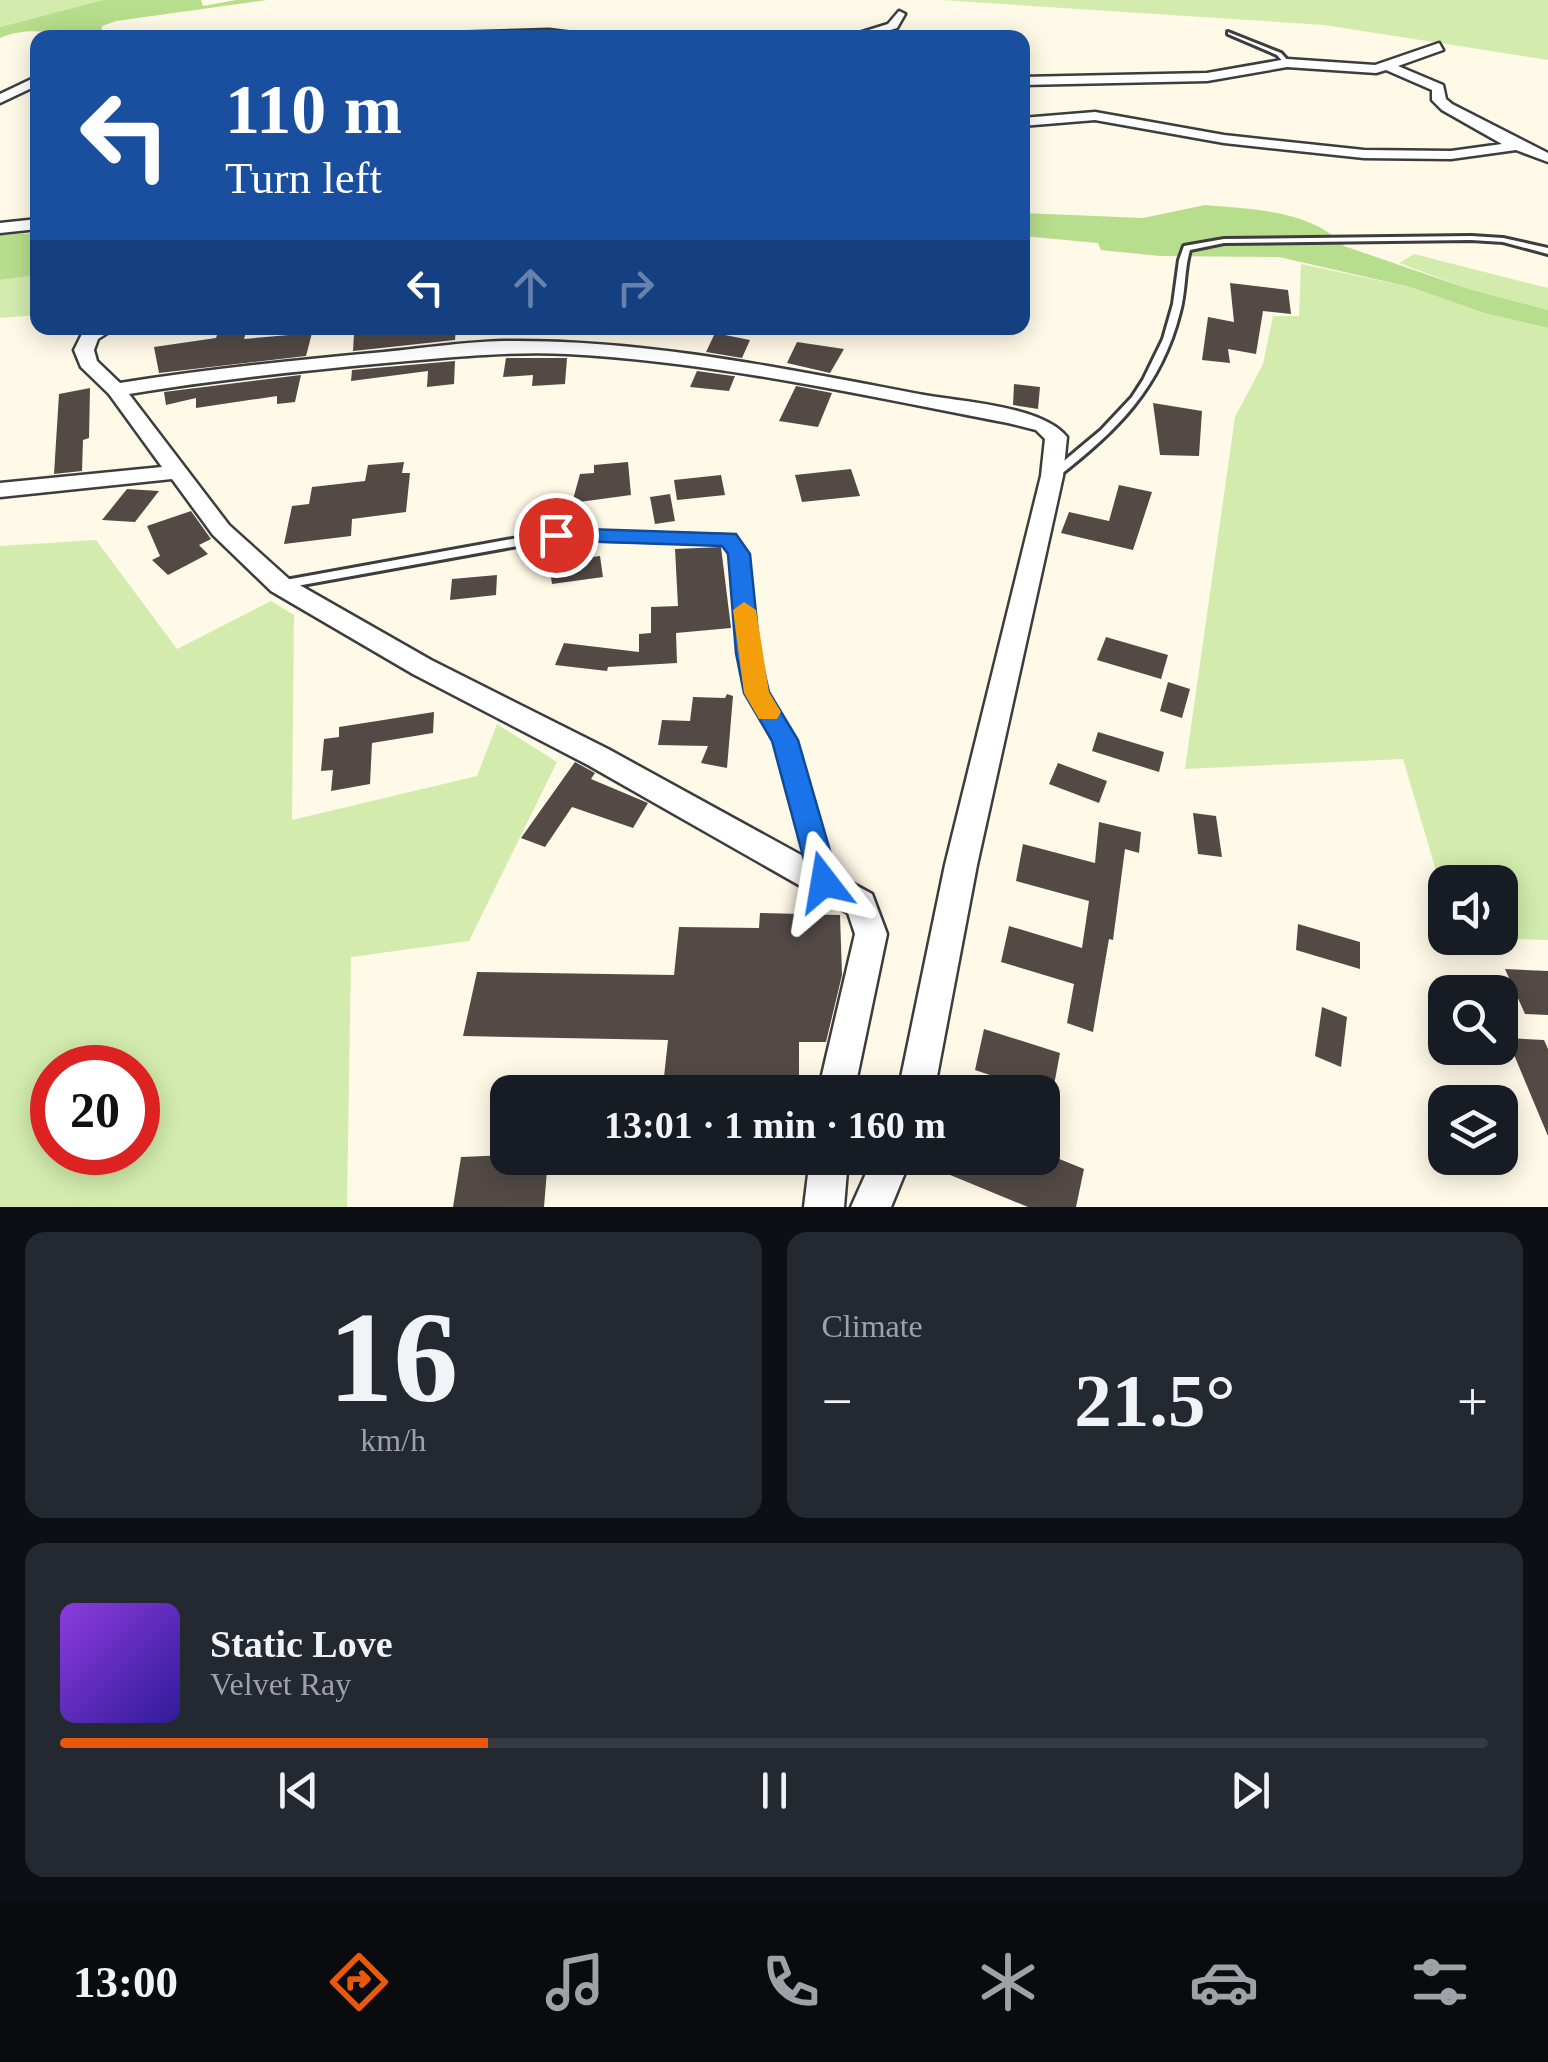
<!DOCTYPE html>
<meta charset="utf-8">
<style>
body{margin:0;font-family:Georgia,serif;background:#242831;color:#f1f3f6;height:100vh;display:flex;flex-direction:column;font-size:38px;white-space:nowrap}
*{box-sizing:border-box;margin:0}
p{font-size:32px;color:#9ea1a6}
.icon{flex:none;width:55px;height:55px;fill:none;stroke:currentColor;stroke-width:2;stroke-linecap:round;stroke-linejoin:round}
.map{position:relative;height:1207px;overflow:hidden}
.drawer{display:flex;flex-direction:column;gap:25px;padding:25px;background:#0d0f14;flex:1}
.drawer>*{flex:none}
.hud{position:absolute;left:30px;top:30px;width:1000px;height:305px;border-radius:20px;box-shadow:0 5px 25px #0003;background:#1a4fa0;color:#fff;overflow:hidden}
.tools{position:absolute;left:1428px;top:865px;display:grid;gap:20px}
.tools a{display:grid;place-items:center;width:90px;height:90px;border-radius:20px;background:#171b24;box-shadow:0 5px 25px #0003;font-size:50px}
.speed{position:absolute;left:30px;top:1045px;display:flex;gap:20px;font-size:50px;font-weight:700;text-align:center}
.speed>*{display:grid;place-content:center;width:130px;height:130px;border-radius:50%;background:#171b24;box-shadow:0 5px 25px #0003;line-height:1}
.speed .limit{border:15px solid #d22;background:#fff;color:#111}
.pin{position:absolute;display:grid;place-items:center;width:85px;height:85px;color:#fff;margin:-42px;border:5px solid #fff;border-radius:50%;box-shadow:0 2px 10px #0007}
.me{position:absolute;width:110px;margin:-55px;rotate:346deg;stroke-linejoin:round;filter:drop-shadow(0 0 8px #0008)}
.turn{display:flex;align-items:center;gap:35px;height:210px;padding:0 30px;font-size:45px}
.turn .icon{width:130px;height:130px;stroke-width:2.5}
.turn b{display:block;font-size:70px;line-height:85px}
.lanes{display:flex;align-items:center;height:95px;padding:0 30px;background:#0003;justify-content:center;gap:50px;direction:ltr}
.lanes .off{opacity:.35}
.big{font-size:75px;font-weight:800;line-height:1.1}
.drawer .widget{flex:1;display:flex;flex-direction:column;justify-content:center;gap:15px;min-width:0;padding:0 35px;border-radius:20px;background:#242831}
.drawer .dial{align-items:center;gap:0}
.dial b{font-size:130px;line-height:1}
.song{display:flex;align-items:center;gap:30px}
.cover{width:120px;height:120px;border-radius:15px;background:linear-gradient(135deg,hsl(270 70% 55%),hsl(250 70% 35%))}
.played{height:10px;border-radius:5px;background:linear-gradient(90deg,#ea580c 30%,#363941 30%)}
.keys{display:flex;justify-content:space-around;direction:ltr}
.heat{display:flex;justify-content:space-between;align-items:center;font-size:55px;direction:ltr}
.drawer .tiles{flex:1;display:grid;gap:25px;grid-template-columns:1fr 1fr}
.widget:last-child{grid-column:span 2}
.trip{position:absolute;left:490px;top:1075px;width:570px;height:100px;border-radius:20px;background:#171b24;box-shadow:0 5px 25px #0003;font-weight:800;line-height:100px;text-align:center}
.dock{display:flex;height:160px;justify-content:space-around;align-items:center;background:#090b0e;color:#9ea1a6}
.dock .icon{width:70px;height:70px}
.dock .on{color:#ea580c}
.dock b{font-size:45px;color:#f1f3f6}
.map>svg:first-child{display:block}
.green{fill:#d3ecae;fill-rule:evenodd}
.forest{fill:#b7de8c}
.building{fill:#534a46}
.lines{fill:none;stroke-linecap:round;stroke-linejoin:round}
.lane-casing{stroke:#3d3d3d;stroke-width:6}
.street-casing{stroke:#3d3d3d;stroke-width:5}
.lane{fill:#fff;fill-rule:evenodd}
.street{fill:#fff;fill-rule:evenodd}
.route{fill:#1a73e8;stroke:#114b97;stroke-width:2.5}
.slow{fill:#f59e0b}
</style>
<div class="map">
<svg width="1548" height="1207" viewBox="0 0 1548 1207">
<rect width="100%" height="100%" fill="#fff9e7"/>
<path class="green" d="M 0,0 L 103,0 L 0,27 Z
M 941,0 L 1548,0 L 1548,60 L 1324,25 Z
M 1414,254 L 1548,288 L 1548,310 L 1469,289 L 1399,263 Z
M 1301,264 L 1410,287 L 1484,313 L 1548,328 L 1548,940 L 1486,938 L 1500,938 L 1500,882 L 1445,882 L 1445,901 L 1403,759 L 1185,769 L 1235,417 L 1263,364 L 1273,316 L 1299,316 Z
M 37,275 L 37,315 L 0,318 L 0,280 Z
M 96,540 L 177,649 L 271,601 L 294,615 L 292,820 L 477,776 L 497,724 L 557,762 L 469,941 L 351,957 L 347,1207 L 0,1207 L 0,546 ZM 52,1068 L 138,1068 L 138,1152 L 52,1152 Z"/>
<path class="forest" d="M 103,0 L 201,0 L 203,6 L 236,0 L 267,0 L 116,21 L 102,26 L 100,37 C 65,38 35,23 0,38 L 0,27 Z
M 1205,205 C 1250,209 1312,210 1344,246 L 1469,289 L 1548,310 L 1548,328 L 1484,313 L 1410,287 L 1279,257 L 1160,256 L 1101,250 L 1098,243 L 1023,236 L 1023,213 L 1143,218 Z
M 37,233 L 37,275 L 0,280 L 0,235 Z"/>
<path class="building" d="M 1230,283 L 1288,290 L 1291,314 L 1263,311 L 1256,354 L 1228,349 L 1230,363 L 1202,360 L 1208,317 L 1234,322 Z
M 406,328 L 456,328 L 455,340 L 353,351 L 354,334 L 405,331 Z
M 247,329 L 244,339 L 312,333 L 306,356 L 159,373 L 154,347 L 216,338 L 218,332 Z
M 715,333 L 750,340 L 742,358 L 706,352 Z
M 797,342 L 844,349 L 830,373 L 787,363 Z
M 506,358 L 567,358 L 565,384 L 532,386 L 533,375 L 503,377 Z
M 455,361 L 454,384 L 427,387 L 428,371 L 351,381 L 352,370 Z
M 697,371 L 733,376 L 735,376 L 729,391 L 690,387 Z
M 301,375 L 295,402 L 277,404 L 277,396 L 196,408 L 196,398 L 166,405 L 164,392 Z
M 1014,384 L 1040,387 L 1038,409 L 1013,405 Z
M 796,386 L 832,393 L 818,427 L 779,421 Z
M 90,388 L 89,438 L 83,440 L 82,471 L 54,474 L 59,394 Z
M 1153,403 L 1202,411 L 1199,456 L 1160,455 Z
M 404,462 L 402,473 L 410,473 L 406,512 L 352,519 L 351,536 L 284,544 L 292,506 L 309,504 L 312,487 L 365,481 L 368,465 Z
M 628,462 L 631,495 L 572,503 L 580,474 L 594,473 L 594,465 Z
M 851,469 L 860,496 L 802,502 L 795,475 Z
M 721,475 L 725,495 L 677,500 L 674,480 Z
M 1119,485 L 1152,492 L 1133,550 L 1061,533 L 1069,512 L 1109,521 Z
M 127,489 L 159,491 L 135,522 L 102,520 Z
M 670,494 L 675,521 L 655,524 L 650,497 Z
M 191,511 L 211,539 L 199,545 L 208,554 L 168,575 L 152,560 L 160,556 L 147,526 Z
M 721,547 L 731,628 L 676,633 L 677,663 L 608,667 L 607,671 L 555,665 L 564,643 L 639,652 L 639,634 L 651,633 L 651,607 L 678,606 L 675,549 Z
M 600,556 L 603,577 L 552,584 L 549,563 Z
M 497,575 L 496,595 L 450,600 L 452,579 Z
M 1106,637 L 1168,655 L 1161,679 L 1097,660 Z
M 1168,682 L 1190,689 L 1182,718 L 1160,711 Z
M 727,694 L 733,696 L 727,768 L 701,763 L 708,746 L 658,745 L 662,720 L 690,721 L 693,697 L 725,698 Z
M 434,712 L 433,733 L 372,743 L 370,784 L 331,791 L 333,770 L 321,771 L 324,739 L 339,737 L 339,727 Z
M 1098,732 L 1164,752 L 1159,772 L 1092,751 Z
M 575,762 L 595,773 L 591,779 L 648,803 L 633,828 L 572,807 L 545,847 L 521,838 Z
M 1058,763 L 1107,781 L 1099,803 L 1049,784 Z
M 1193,813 L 1216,816 L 1222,857 L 1198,854 Z
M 1099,822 L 1141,832 L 1139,853 L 1125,849 L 1113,940 L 1109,939 L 1093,1032 L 1067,1023 L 1074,984 L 1001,962 L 1009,926 L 1082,948 L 1089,901 L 1016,881 L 1023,844 L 1095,863 Z
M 760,913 L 840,915 L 842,975 L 826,1042 L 799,1042 L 799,1092 L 663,1086 L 668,1040 L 463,1036 L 477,972 L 674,975 L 679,927 L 759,928 Z
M 1298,924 L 1360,942 L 1360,969 L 1296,950 Z
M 1505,969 L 1548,971 L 1548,1015 L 1525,1014 Z
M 1322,1007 L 1347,1017 L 1341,1067 L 1315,1056 Z
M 984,1029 L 1060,1053 L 1052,1096 L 975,1070 Z
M 1507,1038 L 1544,1040 L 1548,1049 L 1548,1136 Z
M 1042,1152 L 1084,1169 L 1076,1207 L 1028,1207 L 914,1160 L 1042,1158 Z
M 508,1155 L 548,1158 L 544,1207 L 453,1207 L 461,1157 Z"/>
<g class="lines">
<defs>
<path id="lane" d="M 1228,32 L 1281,53 L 1290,63 L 1285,64 L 1277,55 L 1228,34 Z
M 1471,236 L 1503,238 L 1548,248 L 1548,254 L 1503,242 L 1471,240 L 1224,243 L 1190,250 C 1184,270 1186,291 1180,312 C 1161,388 1116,432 1056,478 L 1052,479 L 1046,476 L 1101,430 L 1132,397 L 1143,380 L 1163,339 L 1173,304 L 1179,260 L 1184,246 L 1224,239 Z
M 556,531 L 733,536 L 745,554 L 755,653 L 764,692 L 792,740 L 832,881 L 830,886 L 824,888 L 818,886 L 816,881 L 778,741 L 750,693 L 741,653 L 733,554 L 726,543 L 556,539 L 280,589 L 274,585 L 280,581 Z"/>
<path id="street" d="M 899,11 L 905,14 L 897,28 L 864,38 L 843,38 L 888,24 Z
M 549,30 L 613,38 L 407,38 L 413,34 Z
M 1439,43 L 1443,50 L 1398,66 L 1443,85 L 1446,99 L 1452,104 L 1548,153 L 1548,162 L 1516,150 L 1451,159 L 1364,158 L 1224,143 L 1095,120 L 1022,126 L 1022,118 L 1095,112 L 1224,135 L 1364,150 L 1451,151 L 1502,144 L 1442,110 L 1432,100 L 1432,90 L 1386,70 L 1376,73 L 1287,67 L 1207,81 L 1022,85 L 1022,77 L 1207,73 L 1287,59 L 1375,65 Z
M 38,76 L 38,85 L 0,103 L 0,94 Z
M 38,219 L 38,229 L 0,233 L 0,223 Z
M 92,328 L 115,328 L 98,339 L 94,350 L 97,361 L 120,383 C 208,369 295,360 384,352 C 423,348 464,342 504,341 C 645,339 786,369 924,395 C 963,402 1042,406 1067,437 L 1063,476 L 977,865 L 934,1092 L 898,1092 L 945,865 L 1041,476 L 1045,439 L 1036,430 L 1008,423 C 862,395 716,362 567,354 C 506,351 446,358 385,363 C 299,371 214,380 129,394 L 229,525 L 289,579 L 431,660 L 608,749 L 872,894 L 887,934 L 854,1092 L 818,1092 L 855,934 L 848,913 L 588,765 L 413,674 L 271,591 L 213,535 L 172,479 L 0,497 L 0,483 L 162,467 L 109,394 L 81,367 L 74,350 L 83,332 Z
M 810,1158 L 848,1158 L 844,1207 L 804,1207 Z
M 873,1158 L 911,1158 L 891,1207 L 851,1207 Z"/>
</defs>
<use href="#lane" class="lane-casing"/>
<use href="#street" class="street-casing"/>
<use href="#lane" class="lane"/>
<use href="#street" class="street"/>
</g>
<path class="route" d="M 556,528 L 736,534 L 750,554 L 760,653 L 769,692 L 798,740 L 839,882 L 835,890 L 824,894 L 814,890 L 810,882 L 772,741 L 744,693 L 736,653 L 728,554 L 722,546 L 548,540 L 545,535 Z"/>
<path class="slow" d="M 744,602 L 756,610 L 769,692 L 781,712 L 777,719 L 759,719 L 744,693 L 733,610 Z"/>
</svg>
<div class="tools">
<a><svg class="icon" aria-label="sound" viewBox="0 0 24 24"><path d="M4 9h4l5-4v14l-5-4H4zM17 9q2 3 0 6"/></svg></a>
<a><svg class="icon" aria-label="search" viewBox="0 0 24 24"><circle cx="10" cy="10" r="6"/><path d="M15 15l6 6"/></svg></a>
<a><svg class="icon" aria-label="layers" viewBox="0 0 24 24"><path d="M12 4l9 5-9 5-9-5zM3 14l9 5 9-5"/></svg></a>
</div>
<div class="speed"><div class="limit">20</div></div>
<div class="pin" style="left:556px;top:535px;background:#d93025"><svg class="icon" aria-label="arrive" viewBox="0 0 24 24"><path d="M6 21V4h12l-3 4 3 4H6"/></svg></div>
<svg class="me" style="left:824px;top:882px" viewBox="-20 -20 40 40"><path d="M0-17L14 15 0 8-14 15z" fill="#1a73e8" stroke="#fff" stroke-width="4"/></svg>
<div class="trip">13:01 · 1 min · 160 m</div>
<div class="hud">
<div class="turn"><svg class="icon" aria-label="left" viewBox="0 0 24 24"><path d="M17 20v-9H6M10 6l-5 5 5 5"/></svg><div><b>110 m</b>Turn left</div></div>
<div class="lanes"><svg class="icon" aria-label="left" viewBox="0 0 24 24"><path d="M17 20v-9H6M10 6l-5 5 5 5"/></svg><svg class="icon off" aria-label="ahead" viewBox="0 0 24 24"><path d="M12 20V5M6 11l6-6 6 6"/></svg><svg class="icon off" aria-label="right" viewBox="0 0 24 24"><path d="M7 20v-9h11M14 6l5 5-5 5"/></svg></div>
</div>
</div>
<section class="drawer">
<div class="tiles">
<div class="widget dial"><b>16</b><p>km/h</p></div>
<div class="widget"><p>Climate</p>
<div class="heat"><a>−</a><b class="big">21.5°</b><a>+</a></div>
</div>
<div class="widget">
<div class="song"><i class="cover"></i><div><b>Static Love</b><p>Velvet Ray</p></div></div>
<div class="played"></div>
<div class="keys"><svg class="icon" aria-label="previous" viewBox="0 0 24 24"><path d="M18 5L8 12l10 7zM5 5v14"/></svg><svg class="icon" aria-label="pause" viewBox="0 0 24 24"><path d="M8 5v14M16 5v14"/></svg><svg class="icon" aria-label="next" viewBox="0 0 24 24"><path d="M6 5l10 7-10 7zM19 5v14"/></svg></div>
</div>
</div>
</section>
<nav class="dock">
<b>13:00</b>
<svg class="icon on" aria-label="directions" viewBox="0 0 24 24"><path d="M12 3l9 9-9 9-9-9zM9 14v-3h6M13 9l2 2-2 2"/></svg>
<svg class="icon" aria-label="music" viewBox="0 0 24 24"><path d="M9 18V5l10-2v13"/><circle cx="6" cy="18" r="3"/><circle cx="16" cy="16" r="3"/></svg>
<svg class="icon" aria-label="phone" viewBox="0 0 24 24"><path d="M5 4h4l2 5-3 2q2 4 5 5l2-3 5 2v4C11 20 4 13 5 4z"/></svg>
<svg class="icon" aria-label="climate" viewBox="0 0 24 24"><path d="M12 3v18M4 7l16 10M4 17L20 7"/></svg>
<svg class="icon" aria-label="car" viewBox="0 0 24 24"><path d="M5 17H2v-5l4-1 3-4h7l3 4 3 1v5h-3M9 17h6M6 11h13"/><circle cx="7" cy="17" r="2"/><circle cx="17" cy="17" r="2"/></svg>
<svg class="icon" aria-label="filters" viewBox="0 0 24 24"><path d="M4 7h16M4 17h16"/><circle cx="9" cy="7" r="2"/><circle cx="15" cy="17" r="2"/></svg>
</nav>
